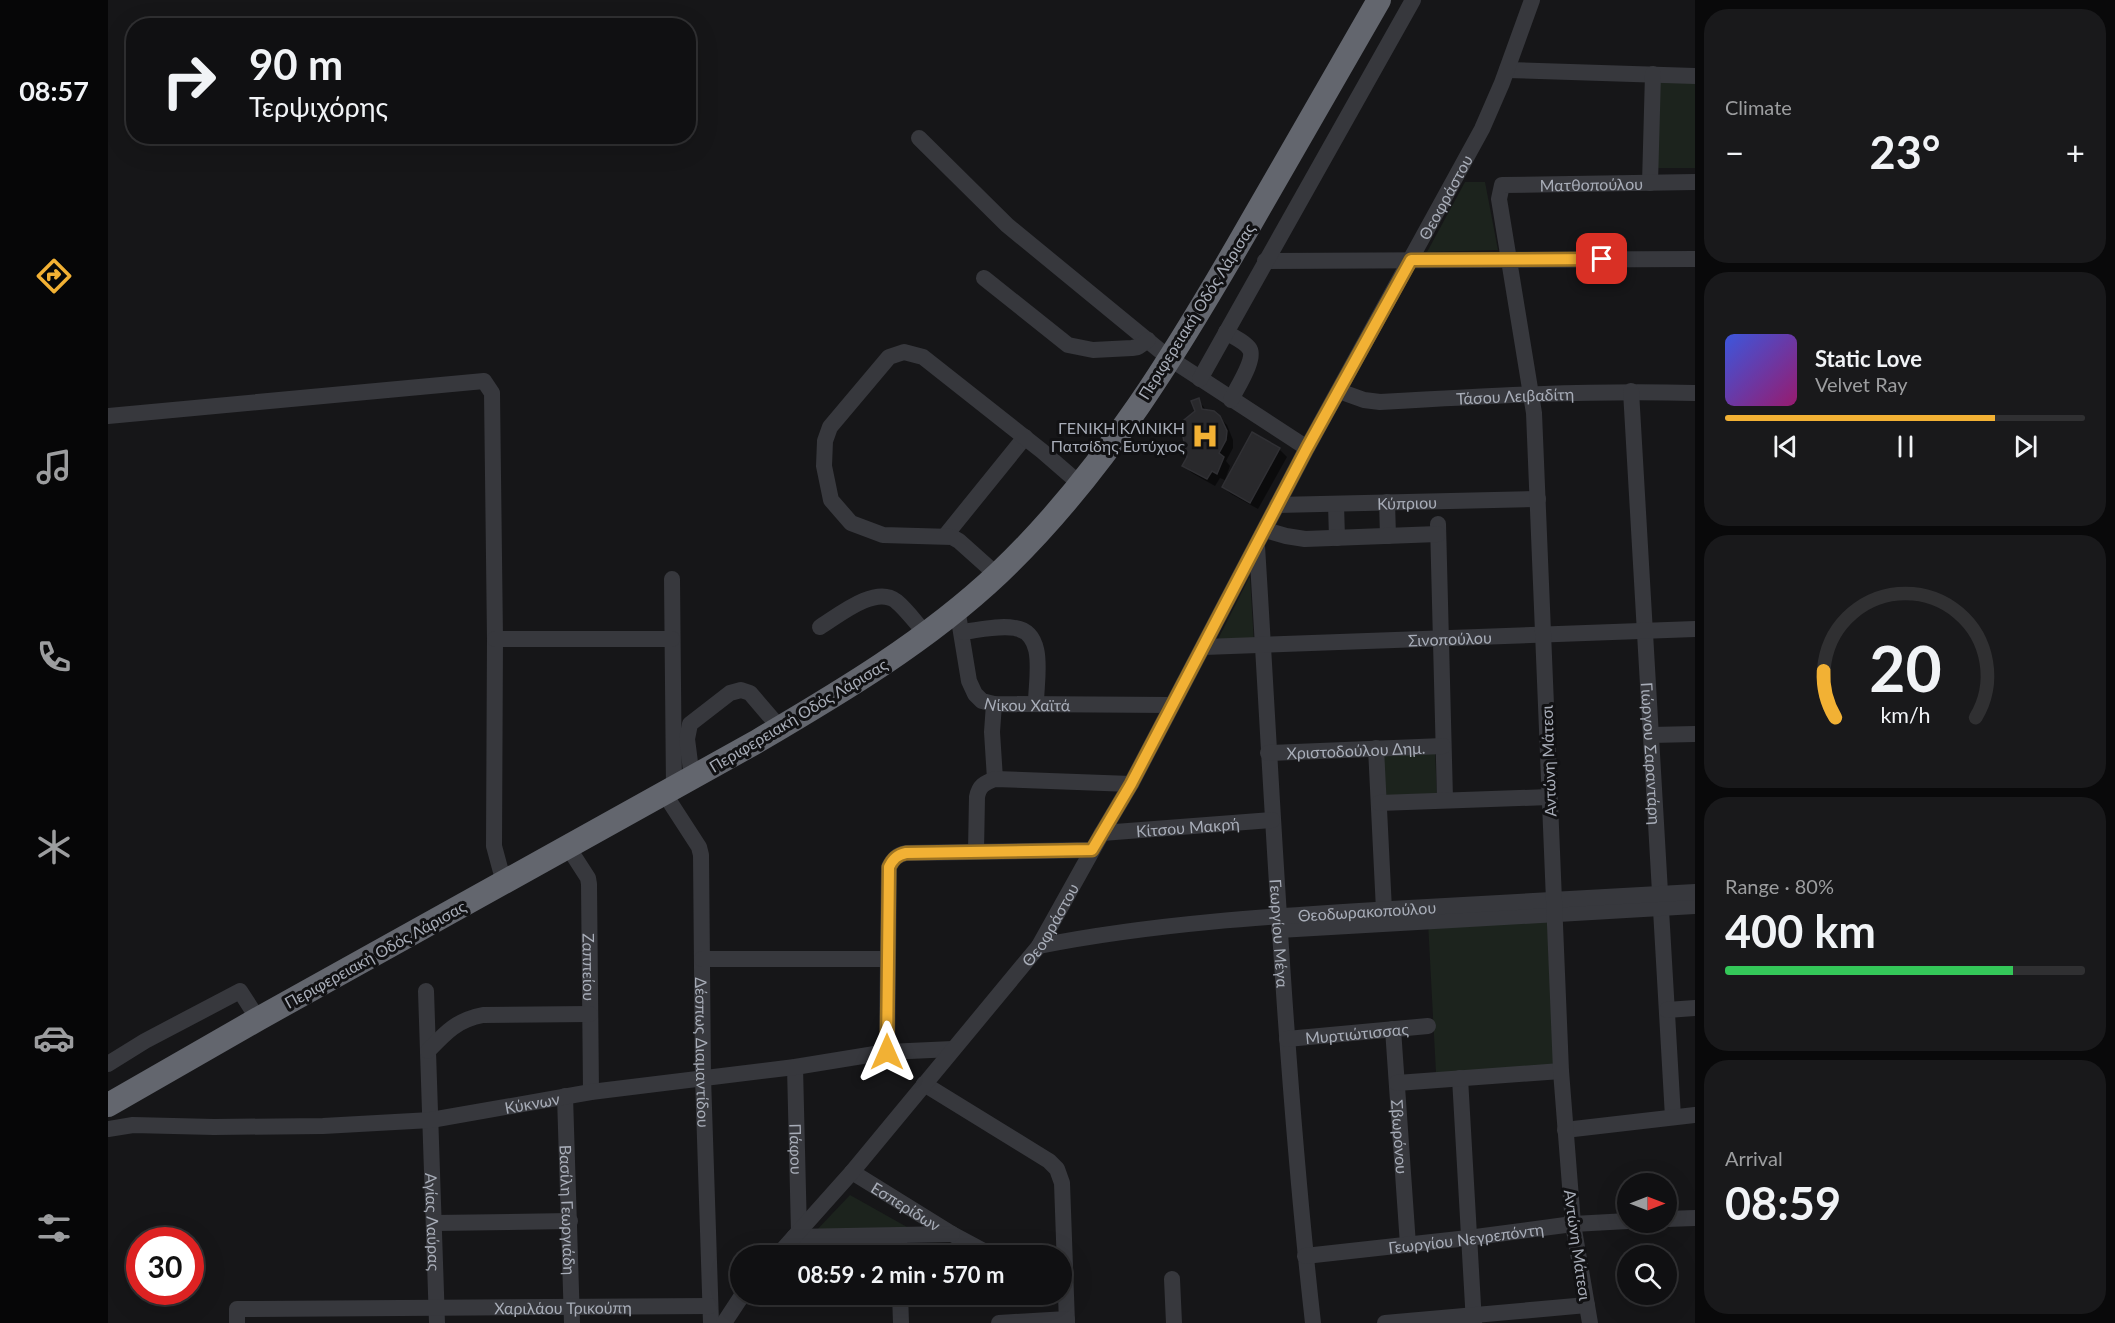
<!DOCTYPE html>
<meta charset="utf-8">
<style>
body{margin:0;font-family:Lato,sans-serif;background:#19191b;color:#f1f3f6;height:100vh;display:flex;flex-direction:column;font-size:22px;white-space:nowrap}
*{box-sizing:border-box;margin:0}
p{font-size:20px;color:#9c9d9f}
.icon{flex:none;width:33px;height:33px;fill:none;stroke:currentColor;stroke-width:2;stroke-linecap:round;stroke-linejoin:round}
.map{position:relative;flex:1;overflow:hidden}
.panel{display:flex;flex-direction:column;gap:9px;padding:9px;background:#09090a;width:420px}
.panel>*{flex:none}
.guide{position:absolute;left:18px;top:18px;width:570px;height:126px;border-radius:24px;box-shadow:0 6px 24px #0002,0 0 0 2px #303032;background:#101012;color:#f1f3f6;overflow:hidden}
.needle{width:39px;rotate:90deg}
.tools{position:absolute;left:1509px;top:1173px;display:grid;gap:12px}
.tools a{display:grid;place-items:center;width:60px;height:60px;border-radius:50%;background:#101012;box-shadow:0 6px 24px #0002,0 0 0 2px #303032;font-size:30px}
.speed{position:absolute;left:18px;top:1227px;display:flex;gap:12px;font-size:30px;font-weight:700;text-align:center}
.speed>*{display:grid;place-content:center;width:78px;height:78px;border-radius:50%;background:#101012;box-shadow:0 6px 24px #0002,0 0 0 2px #303032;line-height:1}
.speed .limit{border:9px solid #d22;background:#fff;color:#111}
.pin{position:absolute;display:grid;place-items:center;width:51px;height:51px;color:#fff;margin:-26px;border-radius:12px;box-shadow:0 3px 9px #0006}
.me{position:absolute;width:66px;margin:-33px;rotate:0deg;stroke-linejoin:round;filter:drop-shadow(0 0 4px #0008)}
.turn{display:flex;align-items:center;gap:21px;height:126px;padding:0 24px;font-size:27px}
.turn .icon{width:78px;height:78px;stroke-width:2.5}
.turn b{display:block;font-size:42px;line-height:51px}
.big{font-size:45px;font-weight:700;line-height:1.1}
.panel .widget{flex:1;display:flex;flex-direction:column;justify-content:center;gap:9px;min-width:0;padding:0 21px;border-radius:24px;background:#19191b}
.panel .dial{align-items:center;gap:0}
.dial svg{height:156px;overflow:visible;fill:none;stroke:#303032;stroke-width:7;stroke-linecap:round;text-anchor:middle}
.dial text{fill:#f1f3f6;stroke:none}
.song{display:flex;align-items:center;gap:18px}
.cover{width:72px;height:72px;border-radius:9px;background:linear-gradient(135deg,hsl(230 70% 55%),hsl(320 70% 35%))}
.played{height:6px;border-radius:3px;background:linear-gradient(90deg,#f2b134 75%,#303032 75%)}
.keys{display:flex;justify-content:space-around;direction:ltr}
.heat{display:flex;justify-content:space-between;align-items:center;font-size:33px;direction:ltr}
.charge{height:9px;border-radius:4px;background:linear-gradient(90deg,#34c759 80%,#303032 0)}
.trip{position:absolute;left:622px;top:1245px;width:342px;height:60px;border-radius:30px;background:#101012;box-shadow:0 6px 24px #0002,0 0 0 2px #303032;font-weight:700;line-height:60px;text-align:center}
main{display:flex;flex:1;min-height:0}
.dock{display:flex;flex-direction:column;width:108px;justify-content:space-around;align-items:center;background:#060607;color:#9c9d9f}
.dock .icon{width:42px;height:42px}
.dock .selected{color:#f2b134}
.dock b{font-size:27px;color:#f1f3f6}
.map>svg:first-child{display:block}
.green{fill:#1c231d}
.shadow{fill:#0007}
.building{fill:#29292c;stroke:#303034;stroke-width:1.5}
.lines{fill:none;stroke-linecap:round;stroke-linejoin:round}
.minor{stroke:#37383d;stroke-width:16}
.highway{stroke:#63666e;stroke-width:24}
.route-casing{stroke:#9d7322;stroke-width:15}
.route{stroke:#f2b134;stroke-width:10}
.labels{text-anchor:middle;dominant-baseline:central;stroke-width:6;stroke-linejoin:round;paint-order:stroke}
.street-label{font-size:16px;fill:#a8adb8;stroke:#111113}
.poi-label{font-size:16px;fill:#a8adb8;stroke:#111113;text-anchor:end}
</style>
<main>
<nav class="dock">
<b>08:57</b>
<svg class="icon selected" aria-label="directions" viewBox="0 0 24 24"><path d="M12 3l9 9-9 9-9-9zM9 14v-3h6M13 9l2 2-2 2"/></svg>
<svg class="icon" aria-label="music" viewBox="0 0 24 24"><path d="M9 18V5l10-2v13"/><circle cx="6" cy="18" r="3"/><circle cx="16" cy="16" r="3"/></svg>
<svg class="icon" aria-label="phone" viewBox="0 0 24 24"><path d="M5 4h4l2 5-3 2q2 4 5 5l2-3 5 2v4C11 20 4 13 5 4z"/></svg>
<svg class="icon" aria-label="climate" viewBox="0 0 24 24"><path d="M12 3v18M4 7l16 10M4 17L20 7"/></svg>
<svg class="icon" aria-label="car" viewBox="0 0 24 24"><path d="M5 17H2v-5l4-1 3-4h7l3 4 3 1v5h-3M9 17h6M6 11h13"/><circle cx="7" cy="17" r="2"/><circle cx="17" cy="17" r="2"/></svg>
<svg class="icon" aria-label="filters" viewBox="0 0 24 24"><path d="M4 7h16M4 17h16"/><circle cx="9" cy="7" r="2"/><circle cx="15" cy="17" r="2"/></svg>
</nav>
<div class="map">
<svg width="1587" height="1323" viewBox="0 0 1587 1323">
<rect width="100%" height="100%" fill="#161618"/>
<path class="green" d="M 1550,81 L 1587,82 L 1587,168 L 1548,168 Z
M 1357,182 L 1377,182 L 1390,250 L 1319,252 Z
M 1141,578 L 1142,578 L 1146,643 L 1108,643 Z
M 1327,753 L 1329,796 L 1275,799 L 1273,756 Z
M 1439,916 L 1446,1066 L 1328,1073 L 1320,922 Z
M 742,1195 L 799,1227 L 705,1234 Z"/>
<path class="shadow" d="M 1090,400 L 1099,411 L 1106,412 L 1119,425 L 1125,440 L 1125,448 L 1118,461 L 1122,466 L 1117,480 L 1119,481 L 1145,434 L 1171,449 L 1179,457 L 1150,509 L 1123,494 L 1115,487 L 1119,481 L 1112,478 L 1107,486 L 1084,473 L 1076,466 L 1081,457 Z"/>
<path class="building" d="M 1091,398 L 1094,409 L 1106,411 L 1112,416 L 1119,431 L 1118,440 L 1111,453 L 1116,457 L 1109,474 L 1104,471 L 1099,479 L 1074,466 L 1079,457 L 1073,426 L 1076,420 L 1087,411 L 1083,401 Z
M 1144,432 L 1172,448 L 1142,503 L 1114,487 Z"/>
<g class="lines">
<g class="minor">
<path d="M 1399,70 L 1587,76"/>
<path d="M 811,138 L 899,225 L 1061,358 L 1199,448"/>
<path d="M 1542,183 L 1545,74"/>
<path d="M 1157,261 L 1587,259"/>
<path d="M 876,278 L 960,345 L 985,350 L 1024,348 L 1030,347 L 1040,340"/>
<path d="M 1118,332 C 1125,337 1136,341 1141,348 C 1149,358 1128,389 1123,400"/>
<path d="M 1092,379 L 1305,0"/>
<path id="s1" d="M 1231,391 L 1256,400 L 1272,402 C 1377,396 1482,390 1587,393"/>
<path id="s2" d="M 1523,391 L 1565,1117"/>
<path d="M 0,416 L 376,381 L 384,393 L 387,639 L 386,846 L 396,883"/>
<path d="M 1279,502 L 1280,536"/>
<path d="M 1228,504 L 1229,538"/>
<path id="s3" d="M 1169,505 L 1430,499"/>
<path d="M 1330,524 L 1337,799"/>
<path d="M 1157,530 L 1178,536 L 1197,539 L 1330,534"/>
<path d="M 837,536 L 917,437"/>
<path id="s4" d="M 1149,546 C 1165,805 1176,1065 1205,1323"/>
<path d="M 889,575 L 851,541 L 844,537 L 775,535 L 743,523 L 723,500 L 716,466 L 717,441 L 722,427 L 781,357 L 796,352 L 815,357 L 934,451 L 972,484"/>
<path d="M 564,579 L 566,788"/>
<path id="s5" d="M 849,608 L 861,681 L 867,694 L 874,701 L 886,704 L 1064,705"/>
<path d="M 712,627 C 730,616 767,585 788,601 C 799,610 808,623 817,633"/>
<path d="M 855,632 C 871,630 891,625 907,628 C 939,633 928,680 928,703"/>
<path d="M 387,639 L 564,639"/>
<path id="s6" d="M 1096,647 L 1587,629"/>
<path d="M 886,704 L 884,732 L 887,779"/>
<path d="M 1543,735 L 1587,734"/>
<path d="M 1268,748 L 1276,910"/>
<path id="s7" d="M 1160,753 L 1335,746"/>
<path d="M 584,778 L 579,739 L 582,724 L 622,693 L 633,690 L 642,693 L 672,728"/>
<path id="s8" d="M 556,793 L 591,847 L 593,855 L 595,1077 L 603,1323"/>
<path d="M 1271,803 L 1441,797"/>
<path id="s9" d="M 994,833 L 1164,820"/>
<path id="s10" d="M 460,847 L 480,878 L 481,884 L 483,1092"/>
<path d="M 868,851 L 869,797 C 871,786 876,783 887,779 L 1023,784"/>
<path d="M 1171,930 L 1587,906"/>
<path id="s11" d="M 931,946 C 1047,923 1166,916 1283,909 C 1385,903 1486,897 1587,892"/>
<path d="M 594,959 L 779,959"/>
<path id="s12" d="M 318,991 L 329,1323"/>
<path d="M 1559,1010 L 1587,1008"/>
<path id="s13" d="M 1285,1029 L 1300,1245"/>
<path id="s14" d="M 1179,1039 L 1320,1026"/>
<path d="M 320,1051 C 338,1032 349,1020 375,1015 L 482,1014"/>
<path d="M 779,1052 L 781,867 C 785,859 789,855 798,853 L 984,850"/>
<path d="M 0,1064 L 37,1041 L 132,991 L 150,1019"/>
<path id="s15" d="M 687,1067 L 691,1233"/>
<path d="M 1352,1078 L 1366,1323"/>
<path d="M 1289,1083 L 1453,1071"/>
<path d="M 816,1084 L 941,1161 L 949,1169 L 954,1183 L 959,1323"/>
<path id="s16" d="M 457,1096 L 464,1323"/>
<path id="s17" d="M 0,1129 L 25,1125 L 106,1127 L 215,1126 L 323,1120 L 483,1092 L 687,1067 L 779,1052 L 845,1049"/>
<path d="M 1457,1130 L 1587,1115"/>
<path id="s18" d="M 744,1172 L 844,1234 L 885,1256"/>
<path d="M 1558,1219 L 1587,1218"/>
<path d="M 326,1223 L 462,1221"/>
<path d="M 791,1235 L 791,1256"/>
<path d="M 686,1237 L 844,1234"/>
<path id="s19" d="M 669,1256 L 744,1172 L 931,946 L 994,833 L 1023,784 L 1199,448 L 1374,129 L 1394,83 L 1424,0"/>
<path id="s20" d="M 1197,1256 L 1360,1238 L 1465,1224 L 1520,1221"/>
<path d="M 1064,1279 L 1066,1323"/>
<path d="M 792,1294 L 793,1323"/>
<path id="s21" d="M 129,1323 L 129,1309 L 602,1306"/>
<path d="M 616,1323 L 635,1294"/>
<path d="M 891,1323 L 959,1319"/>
<path d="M 1277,1323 L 1479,1305"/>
<path id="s22" d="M 1482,1323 L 1465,1224 L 1453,1071 L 1426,413 L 1391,199 L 1394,185 L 1587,182"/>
</g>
<path class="highway" d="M 0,1105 L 150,1019 L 648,742 C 733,692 819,641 891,573 C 997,472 1073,345 1145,219 C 1187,146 1229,73 1271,0"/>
</g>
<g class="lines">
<defs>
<path id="route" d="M 779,1052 L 781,867 C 785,859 789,855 798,853 L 984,850 L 1023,784 L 1199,448 L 1303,260 L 1494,259"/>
</defs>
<use href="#route" class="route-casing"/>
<use href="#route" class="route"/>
</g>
<defs>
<symbol id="hospital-bare" viewBox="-9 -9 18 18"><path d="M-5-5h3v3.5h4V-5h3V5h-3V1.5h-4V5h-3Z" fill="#f2b134" stroke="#111113" stroke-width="2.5" paint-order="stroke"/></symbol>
</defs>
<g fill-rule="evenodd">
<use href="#hospital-bare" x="1078" y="417" width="38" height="38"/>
</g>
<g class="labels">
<g class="street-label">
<text stroke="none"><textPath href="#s22" startOffset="1233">Ματθοπούλου</textPath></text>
<text stroke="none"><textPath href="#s19" startOffset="1258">Θεοφράστου</textPath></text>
<text transform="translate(1088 311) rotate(-58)">Περιφερειακή Οδός Λάρισας</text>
<text stroke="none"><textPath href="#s1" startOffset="178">Τάσου Λειβαδίτη</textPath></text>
<text stroke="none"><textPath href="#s3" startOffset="130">Κύπριου</textPath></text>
<text stroke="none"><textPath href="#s6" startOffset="246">Σινοπούλου</textPath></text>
<text stroke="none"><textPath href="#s5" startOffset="144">Νίκου Χαϊτά</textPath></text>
<text transform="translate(690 715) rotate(-31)">Περιφερειακή Οδός Λάρισας</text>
<text stroke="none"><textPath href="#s7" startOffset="88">Χριστοδούλου Δημ.</textPath></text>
<text stroke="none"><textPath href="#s2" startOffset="363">Γιώργου Σαραντάρη</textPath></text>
<text transform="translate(1440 761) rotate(-92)">Αντώνη Μάτεσι</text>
<text stroke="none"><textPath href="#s9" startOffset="86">Κίτσου Μακρή</textPath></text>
<text stroke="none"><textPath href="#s11" startOffset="330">Θεοδωρακοπούλου</textPath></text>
<text stroke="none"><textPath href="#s19" startOffset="430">Θεοφράστου</textPath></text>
<text stroke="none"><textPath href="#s4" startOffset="388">Γεωργίου Μέγα</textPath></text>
<text transform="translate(267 954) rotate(-29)">Περιφερειακή Οδός Λάρισας</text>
<text stroke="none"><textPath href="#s10" startOffset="126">Ζαππείου</textPath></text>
<text stroke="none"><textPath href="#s14" startOffset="70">Μυρτιώτισσας</textPath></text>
<text stroke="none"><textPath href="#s8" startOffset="270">Δέσπως Διαμαντίδου</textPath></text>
<text stroke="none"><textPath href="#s17" startOffset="426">Κύκνων</textPath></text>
<text stroke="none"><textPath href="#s13" startOffset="108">Σβωρόνου</textPath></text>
<text stroke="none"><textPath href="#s15" startOffset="82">Πάφου</textPath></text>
<text stroke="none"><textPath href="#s18" startOffset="64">Εσπερίδων</textPath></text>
<text stroke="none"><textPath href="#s16" startOffset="114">Βασίλη Γεωργιάδη</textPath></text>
<text stroke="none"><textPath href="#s12" startOffset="231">Αγίας Λαύρας</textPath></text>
<text stroke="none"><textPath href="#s20" startOffset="162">Γεωργίου Νεγρεπόντη</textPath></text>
<text transform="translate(1470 1245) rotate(82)">Αντώνη Μάτεσι</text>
<text stroke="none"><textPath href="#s21" startOffset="340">Χαριλάου Τρικούπη</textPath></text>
</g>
<g class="poi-label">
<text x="1077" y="427">ΓΕΝΙΚΗ ΚΛΙΝΙΚΗ<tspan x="1077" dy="18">Πατσίδης Ευτύχιος</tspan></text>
</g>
</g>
</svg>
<div class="tools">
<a><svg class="needle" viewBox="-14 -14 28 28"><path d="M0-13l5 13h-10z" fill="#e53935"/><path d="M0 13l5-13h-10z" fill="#9c9d9f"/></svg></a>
<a><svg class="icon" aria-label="search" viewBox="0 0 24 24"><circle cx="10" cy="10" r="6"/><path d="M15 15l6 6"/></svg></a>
</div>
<div class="speed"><div class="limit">30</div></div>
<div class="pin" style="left:1494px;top:259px;background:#d93025"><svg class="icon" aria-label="arrive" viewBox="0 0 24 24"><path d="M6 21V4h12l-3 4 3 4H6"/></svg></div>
<svg class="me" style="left:779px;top:1052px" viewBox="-20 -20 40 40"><path d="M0-17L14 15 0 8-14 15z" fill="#f2b134" stroke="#fff" stroke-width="4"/></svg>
<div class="trip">08:59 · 2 min · 570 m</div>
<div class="guide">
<div class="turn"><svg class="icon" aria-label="right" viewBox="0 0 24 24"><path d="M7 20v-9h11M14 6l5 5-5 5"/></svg><div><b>90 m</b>Τερψιχόρης</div></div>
</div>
</div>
<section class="panel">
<div class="widget"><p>Climate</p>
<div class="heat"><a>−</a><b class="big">23°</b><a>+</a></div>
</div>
<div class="widget">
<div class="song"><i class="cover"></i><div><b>Static Love</b><p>Velvet Ray</p></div></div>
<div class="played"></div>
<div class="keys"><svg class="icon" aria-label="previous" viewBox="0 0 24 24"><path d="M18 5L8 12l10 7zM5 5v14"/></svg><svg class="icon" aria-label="pause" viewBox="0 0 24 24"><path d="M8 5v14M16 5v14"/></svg><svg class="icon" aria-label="next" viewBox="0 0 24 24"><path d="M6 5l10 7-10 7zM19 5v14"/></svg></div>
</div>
<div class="widget dial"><svg viewBox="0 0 100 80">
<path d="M14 69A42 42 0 1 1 86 69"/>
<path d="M14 69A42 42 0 0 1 8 45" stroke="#f2b134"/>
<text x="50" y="56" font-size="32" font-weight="700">20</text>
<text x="50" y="72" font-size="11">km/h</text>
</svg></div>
<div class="widget"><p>Range · 80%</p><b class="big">400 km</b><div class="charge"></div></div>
<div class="widget"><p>Arrival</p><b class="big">08:59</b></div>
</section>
</main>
